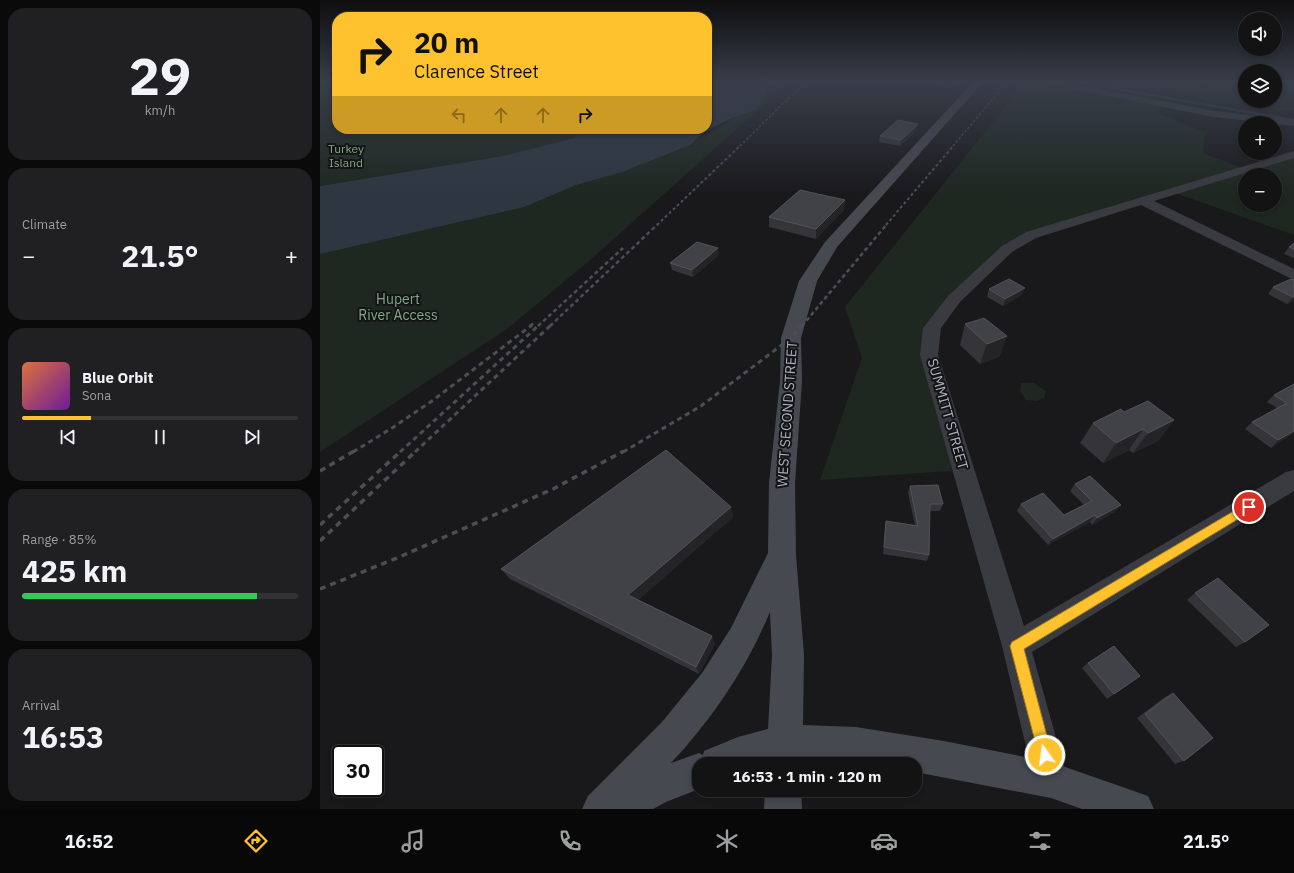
<!DOCTYPE html>
<meta charset="utf-8">
<style>
body{margin:0;font-family:"IBM Plex Sans",sans-serif;background:#202022;color:#f1f3f6;height:100vh;display:flex;flex-direction:column;font-size:15px;white-space:nowrap}
*{box-sizing:border-box;margin:0}
p{font-size:13px;color:#9d9ea0}
.icon{flex:none;width:22px;height:22px;fill:none;stroke:currentColor;stroke-width:2;stroke-linecap:round;stroke-linejoin:round}
.map{position:relative;flex:1;overflow:hidden}
.panel{display:flex;flex-direction:column;gap:8px;padding:8px;background:#0a0a0b;width:320px}
.panel>*{flex:none}
.hud{position:absolute;left:12px;top:12px;width:380px;height:122px;border-radius:16px;box-shadow:0 2px 6px #0003,0 0 0 1px #323234;background:#fec22e;color:#111;overflow:hidden}
.tools{position:absolute;left:918px;top:12px;display:grid;gap:8px}
.tools a{display:grid;place-items:center;width:44px;height:44px;border-radius:50%;background:#131314;box-shadow:0 2px 6px #0003,0 0 0 1px #323234;font-size:20px}
.speed{position:absolute;left:12px;top:745px;display:flex;gap:8px;font-size:20px;font-weight:700;text-align:center}
.speed>*{display:grid;place-content:center;width:52px;height:52px;border-radius:50%;background:#131314;box-shadow:0 2px 6px #0003,0 0 0 1px #323234;line-height:1}
.speed .limit{border:2px solid #111;border-radius:6px;background:#fff;color:#111}
.pin{position:absolute;display:grid;place-items:center;width:34px;height:34px;color:#fff;margin:-17px;border:2px solid #fff;border-radius:50%;box-shadow:0 1px 4px #0007}
.me{position:absolute;width:44px;margin:-22px;rotate:346deg;stroke-linejoin:round;filter:drop-shadow(0 0 3px #0008)}
.turn{display:flex;align-items:center;gap:14px;height:84px;padding:0 16px;font-size:18px}
.turn .icon{width:52px;height:52px;stroke-width:2.5}
.turn b{display:block;font-size:28px;line-height:34px}
.lanes{display:flex;align-items:center;height:38px;padding:0 16px;background:#0003;justify-content:center;gap:20px;direction:ltr}
.lanes .off{opacity:.35}
.big{font-size:30px;font-weight:700;line-height:1.1}
.panel .widget{flex:1;display:flex;flex-direction:column;justify-content:center;gap:6px;min-width:0;padding:0 14px;border-radius:16px;background:#202022}
.panel .dial{align-items:center;gap:0}
.dial b{font-size:52px;line-height:1}
.song{display:flex;align-items:center;gap:12px}
.cover{width:48px;height:48px;border-radius:6px;background:linear-gradient(135deg,hsl(20 70% 55%),hsl(280 70% 35%))}
.played{height:4px;border-radius:2px;background:linear-gradient(90deg,#fec22e 25%,#323234 25%)}
.keys{display:flex;justify-content:space-around;direction:ltr}
.heat{display:flex;justify-content:space-between;align-items:center;font-size:22px;direction:ltr}
.charge{height:6px;border-radius:3px;background:linear-gradient(90deg,#34c759 85%,#323234 0)}
.trip{position:absolute;left:372px;top:757px;width:230px;height:40px;border-radius:16px;background:#131314;box-shadow:0 2px 6px #0003,0 0 0 1px #323234;font-weight:700;line-height:40px;text-align:center}
.dock{display:flex;height:64px;justify-content:space-around;align-items:center;background:#080808;color:#9d9ea0}
.dock .icon{width:28px;height:28px}
.dock .on{color:#fec22e}
.dock b{font-size:18px;color:#f1f3f6}
main{display:flex;flex:1;min-height:0}
.map>svg:first-child{display:block}
.green{fill:#1e2720;fill-rule:evenodd}
.water{fill:#2e3741}
.lines{fill:none;stroke-linecap:round;stroke-linejoin:round}
.stream{stroke:#2e3741;stroke-width:2.5}
.street{fill:#3a3a41;fill-rule:evenodd}
.secondary{fill:#474951;fill-rule:evenodd}
.rail-far4{stroke:#4c4e56;stroke-width:1.5;stroke-dasharray:2.5 2;stroke-linecap:butt}
.rail-far3{stroke:#4c4e56;stroke-width:2;stroke-dasharray:3 2.5;stroke-linecap:butt}
.rail-far2{stroke:#4c4e56;stroke-width:2.5;stroke-dasharray:4 3;stroke-linecap:butt}
.rail-far1{stroke:#4c4e56;stroke-width:3;stroke-dasharray:5 4;stroke-linecap:butt}
.rail{stroke:#4c4e56;stroke-width:3.5;stroke-dasharray:6 5;stroke-linecap:butt}
.wall{fill:#353539}
.shaded-wall{fill:#242427}
.building{fill:#414247;stroke:#525359}
.route{fill:#fec22e;stroke:#a57e1e}
.labels{text-anchor:middle;dominant-baseline:central;stroke-width:4;stroke-linejoin:round;paint-order:stroke}
.far-park-label{font-size:12px;fill:#80a885;stroke:#141416}
.park-label{font-size:14px;fill:#80a885;stroke:#141416}
.street-label{font-size:14px;fill:#aaafbc;stroke:#141416}
</style>
<main>
<section class="panel">
<div class="widget dial"><b>29</b><p>km/h</p></div>
<div class="widget"><p>Climate</p>
<div class="heat"><a>−</a><b class="big">21.5°</b><a>+</a></div>
</div>
<div class="widget">
<div class="song"><i class="cover"></i><div><b>Blue Orbit</b><p>Sona</p></div></div>
<div class="played"></div>
<div class="keys"><svg class="icon" aria-label="previous" viewBox="0 0 24 24"><path d="M18 5L8 12l10 7zM5 5v14"/></svg><svg class="icon" aria-label="pause" viewBox="0 0 24 24"><path d="M8 5v14M16 5v14"/></svg><svg class="icon" aria-label="next" viewBox="0 0 24 24"><path d="M6 5l10 7-10 7zM19 5v14"/></svg></div>
</div>
<div class="widget"><p>Range · 85%</p><b class="big">425 km</b><div class="charge"></div></div>
<div class="widget"><p>Arrival</p><b class="big">16:53</b></div>
</section>
<div class="map">
<svg width="974" height="809" viewBox="0 0 974 809">
<rect width="100%" height="100%" fill="#19191b"/>
<path class="green" d="M 0,82 L 17,82 L 17,129 L 263,129 L 254,138 L 183,156 L 0,186 Z
M 455,82 L 469,82 L 268,262 L 187,329 L 0,452 L 0,247 L 343,154 L 402,127 L 453,87 Z
M 705,82 L 733,82 L 844,104 L 838,113 L 885,132 L 883,153 L 925,169 L 974,154 L 974,235 L 852,192 L 711,235 L 634,299 L 609,355 L 644,470 L 500,480 L 542,358 L 525,307 ZM 925,175 L 955,175 L 955,205 L 925,205 Z
M 745,82 L 868,82 L 885,86 L 904,82 L 925,82 L 925,101 L 955,101 L 955,82 L 974,82 L 974,111 L 949,110 L 797,85 L 781,88 Z
M 701,383 L 714,383 L 726,391 L 724,398 L 717,401 L 706,400 L 700,391 Z"/>
<path class="water" d="M 387,82 L 455,82 L 455,84 L 445,91 L 447,93 L 436,110 L 412,118 L 385,131 L 370,145 L 302,172 L 256,185 L 204,207 L 0,254 L 0,186 L 183,156 L 254,138 L 263,129 L 387,129 Z"/>
<g class="lines">
<path class="stream" d="M 756,82 L 974,120"/>
<path class="street" d="M 729,82 L 745,82 L 894,111 L 974,120 L 974,126 L 894,117 L 733,85 Z
M 974,151 L 974,158 L 834,201 L 974,269 L 974,280 L 821,205 L 716,238 L 692,252 L 640,302 L 621,328 L 618,355 L 704,626 L 966,472 L 974,470 L 974,491 L 712,652 L 748,780 L 743,792 L 731,797 L 719,792 L 714,780 L 682,646 L 600,355 L 603,328 L 628,296 L 682,246 L 706,232 Z"/>
<path class="secondary" d="M 653,82 L 663,82 L 517,247 L 497,281 L 481,338 L 482,381 L 475,483 L 476,555 L 484,655 L 483,725 L 536,727 L 624,741 L 731,762 L 828,796 L 834,809 L 762,809 L 731,798 L 595,772 L 595,764 L 545,764 L 482,760 L 482,764 L 379,764 L 379,789 L 346,802 L 333,809 L 262,809 L 268,796 L 342,722 L 382,673 L 411,628 L 448,553 L 449,483 L 460,381 L 461,338 L 479,281 L 505,242 ZM 450,612 L 452,655 L 448,729 L 418,737 L 384,751 L 383,755 L 379,753 L 351,763 C 393,718 426,669 450,612 Z
M 445,790 L 481,790 L 482,809 L 444,809 Z"/>
<path class="rail-far4" d="M 420,146 L 485,82
M 633,146 L 687,82"/>
<path class="rail-far3" d="M 337,225 L 421,145
M 566,225 L 634,145"/>
<path class="rail-far2" d="M 210,326 L 215,322
M 218,326 L 303,248
M 230,326 L 338,224
M 482,326 L 567,224"/>
<path class="rail-far1" d="M 33,452 L 72,428 L 112,401 L 212,325
M 80,452 L 219,325
M 95,452 L 231,325
M 303,452 L 381,406 L 471,338 L 482,325"/>
<path class="rail" d="M 0,471 L 34,451
M 0,525 L 81,451
M 0,541 L 96,451
M 0,589 L 77,558 L 233,489 L 304,451"/>
</g>
<path class="wall" d="M 618,82 L 642,82 L 634,89 L 617,86 Z
M 597,130 L 580,146 L 559,142 L 560,136 Z
M 525,200 L 524,210 L 496,239 L 449,227 L 449,217 Z
M 974,243 L 974,258 L 964,254 L 969,247 Z
M 399,255 L 373,277 L 352,270 L 350,263 Z
M 974,280 L 974,301 L 967,304 L 948,294 L 953,287 Z
M 669,289 L 702,295 L 683,306 L 667,297 Z
M 645,324 L 687,336 L 679,357 L 660,364 L 640,345 Z
M 974,384 L 974,433 L 951,448 L 925,429 L 932,422 L 957,408 L 947,402 L 954,395 Z
M 804,412 L 854,420 L 838,441 L 813,453 L 809,450 L 783,463 L 760,443 L 773,423 Z
M 755,484 L 795,512 L 772,525 L 770,522 L 728,545 L 697,511 L 701,504 L 744,515 L 764,505 L 750,491 Z
M 590,486 L 623,504 L 620,511 L 610,511 L 609,555 L 607,561 L 563,554 L 565,528 L 566,521 L 595,525 L 588,493 Z
M 411,507 L 413,517 L 318,600 L 392,636 L 395,644 L 379,674 L 190,579 L 181,569 Z
M 875,593 L 925,642 L 916,647 L 867,600 Z
M 768,663 L 820,676 L 787,699 L 762,668 Z
M 853,693 L 864,761 L 855,764 L 817,718 L 845,697 Z"/>
<path class="shaded-wall" d="M 637,82 L 642,82 L 634,89 L 635,84 Z
M 598,124 L 597,130 L 580,146 L 581,140 Z
M 525,200 L 524,210 L 496,239 L 496,229 Z
M 398,248 L 399,255 L 373,277 L 372,270 Z
M 705,288 L 702,295 L 683,306 L 685,299 Z
M 973,297 L 974,297 L 974,301 L 967,304 Z
M 687,336 L 679,357 L 660,364 L 667,344 Z
M 854,420 L 838,441 L 813,453 L 828,433 Z
M 823,429 L 809,450 L 783,463 L 796,443 Z
M 974,431 L 974,433 L 951,448 L 958,440 Z
M 801,505 L 795,512 L 772,525 L 777,518 Z
M 411,507 L 413,517 L 313,604 L 308,595 Z
M 775,515 L 770,522 L 728,545 L 733,539 Z
M 392,636 L 395,644 L 379,674 L 376,667 Z"/>
<path class="building" d="M 623,82 L 637,82 L 635,84 Z
M 578,120 L 598,124 L 581,140 L 560,136 Z
M 480,190 L 525,200 L 496,229 L 449,217 Z
M 377,242 L 398,248 L 372,270 L 350,263 Z
M 974,243 L 974,249 L 969,247 Z
M 689,279 L 705,288 L 685,299 L 669,289 Z
M 971,279 L 974,280 L 974,297 L 973,297 L 953,287 Z
M 664,318 L 687,336 L 667,344 L 645,324 Z
M 974,384 L 974,431 L 958,440 L 932,422 L 967,403 L 954,395 Z
M 828,401 L 854,420 L 828,433 L 823,429 L 796,443 L 773,423 L 801,409 L 804,412 Z
M 346,450 L 411,507 L 308,595 L 392,636 L 376,667 L 181,569 Z
M 770,476 L 801,505 L 777,518 L 775,515 L 733,539 L 701,504 L 723,493 L 744,515 L 772,501 L 755,484 Z
M 618,485 L 623,504 L 610,504 L 609,555 L 564,547 L 566,521 L 598,526 L 590,486 Z
M 898,578 L 949,625 L 925,642 L 875,593 Z
M 794,646 L 820,676 L 794,694 L 768,663 Z
M 853,693 L 893,738 L 864,761 L 825,714 Z"/>
<linearGradient id="sky" x2="0" y2="1"><stop stop-color="#0e0e0f"/><stop offset="0.42" stop-color="#383e4a"/><stop offset="1" stop-color="#383e4a" stop-opacity="0"/></linearGradient>
<rect width="974" height="195" fill="url(#sky)"/>
<path class="route" d="M 929,502 L 933,504 L 935,507 L 933,510 L 704,649 L 732,755 L 730,760 L 725,763 L 720,760 L 690,646 L 692,642 Z"/>
<g class="labels">
<g class="far-park-label">
<text x="26" y="148">Turkey<tspan x="26" dy="14">Island</tspan></text>
</g>
<g class="park-label">
<text x="78" y="299">Hupert<tspan x="78" dy="16">River Access</tspan></text>
</g>
<g class="street-label">
<text transform="translate(467 414) rotate(-86)">WEST SECOND STREET</text>
<text transform="translate(628 414) rotate(74)">SUMMITT STREET</text>
</g>
</g>
</svg>
<div class="tools">
<a><svg class="icon" aria-label="sound" viewBox="0 0 24 24"><path d="M4 9h4l5-4v14l-5-4H4zM17 9q2 3 0 6"/></svg></a>
<a><svg class="icon" aria-label="layers" viewBox="0 0 24 24"><path d="M12 4l9 5-9 5-9-5zM3 14l9 5 9-5"/></svg></a>
<a>+</a>
<a>−</a>
</div>
<div class="speed"><div class="limit">30</div></div>
<div class="pin" style="left:929px;top:507px;background:#d93025"><svg class="icon" aria-label="arrive" viewBox="0 0 24 24"><path d="M6 21V4h12l-3 4 3 4H6"/></svg></div>
<svg class="me" style="left:725px;top:755px" viewBox="-20 -20 40 40"><circle r="17" fill="#fec22e" stroke="#fff" stroke-width="3"/><path d="M0-11L8 9 0 5-8 9z" fill="#fff"/></svg>
<div class="trip">16:53 · 1 min · 120 m</div>
<div class="hud">
<div class="turn"><svg class="icon" aria-label="right" viewBox="0 0 24 24"><path d="M7 20v-9h11M14 6l5 5-5 5"/></svg><div><b>20 m</b>Clarence Street</div></div>
<div class="lanes"><svg class="icon off" aria-label="left" viewBox="0 0 24 24"><path d="M17 20v-9H6M10 6l-5 5 5 5"/></svg><svg class="icon off" aria-label="ahead" viewBox="0 0 24 24"><path d="M12 20V5M6 11l6-6 6 6"/></svg><svg class="icon off" aria-label="ahead" viewBox="0 0 24 24"><path d="M12 20V5M6 11l6-6 6 6"/></svg><svg class="icon" aria-label="right" viewBox="0 0 24 24"><path d="M7 20v-9h11M14 6l5 5-5 5"/></svg></div>
</div>
</div>
</main>
<nav class="dock">
<b>16:52</b>
<svg class="icon on" aria-label="directions" viewBox="0 0 24 24"><path d="M12 3l9 9-9 9-9-9zM9 14v-3h6M13 9l2 2-2 2"/></svg>
<svg class="icon" aria-label="music" viewBox="0 0 24 24"><path d="M9 18V5l10-2v13"/><circle cx="6" cy="18" r="3"/><circle cx="16" cy="16" r="3"/></svg>
<svg class="icon" aria-label="phone" viewBox="0 0 24 24"><path d="M5 4h4l2 5-3 2q2 4 5 5l2-3 5 2v4C11 20 4 13 5 4z"/></svg>
<svg class="icon" aria-label="climate" viewBox="0 0 24 24"><path d="M12 3v18M4 7l16 10M4 17L20 7"/></svg>
<svg class="icon" aria-label="car" viewBox="0 0 24 24"><path d="M5 17H2v-5l4-1 3-4h7l3 4 3 1v5h-3M9 17h6M6 11h13"/><circle cx="7" cy="17" r="2"/><circle cx="17" cy="17" r="2"/></svg>
<svg class="icon" aria-label="filters" viewBox="0 0 24 24"><path d="M4 7h16M4 17h16"/><circle cx="9" cy="7" r="2"/><circle cx="15" cy="17" r="2"/></svg>
<b>21.5°</b>
</nav>
